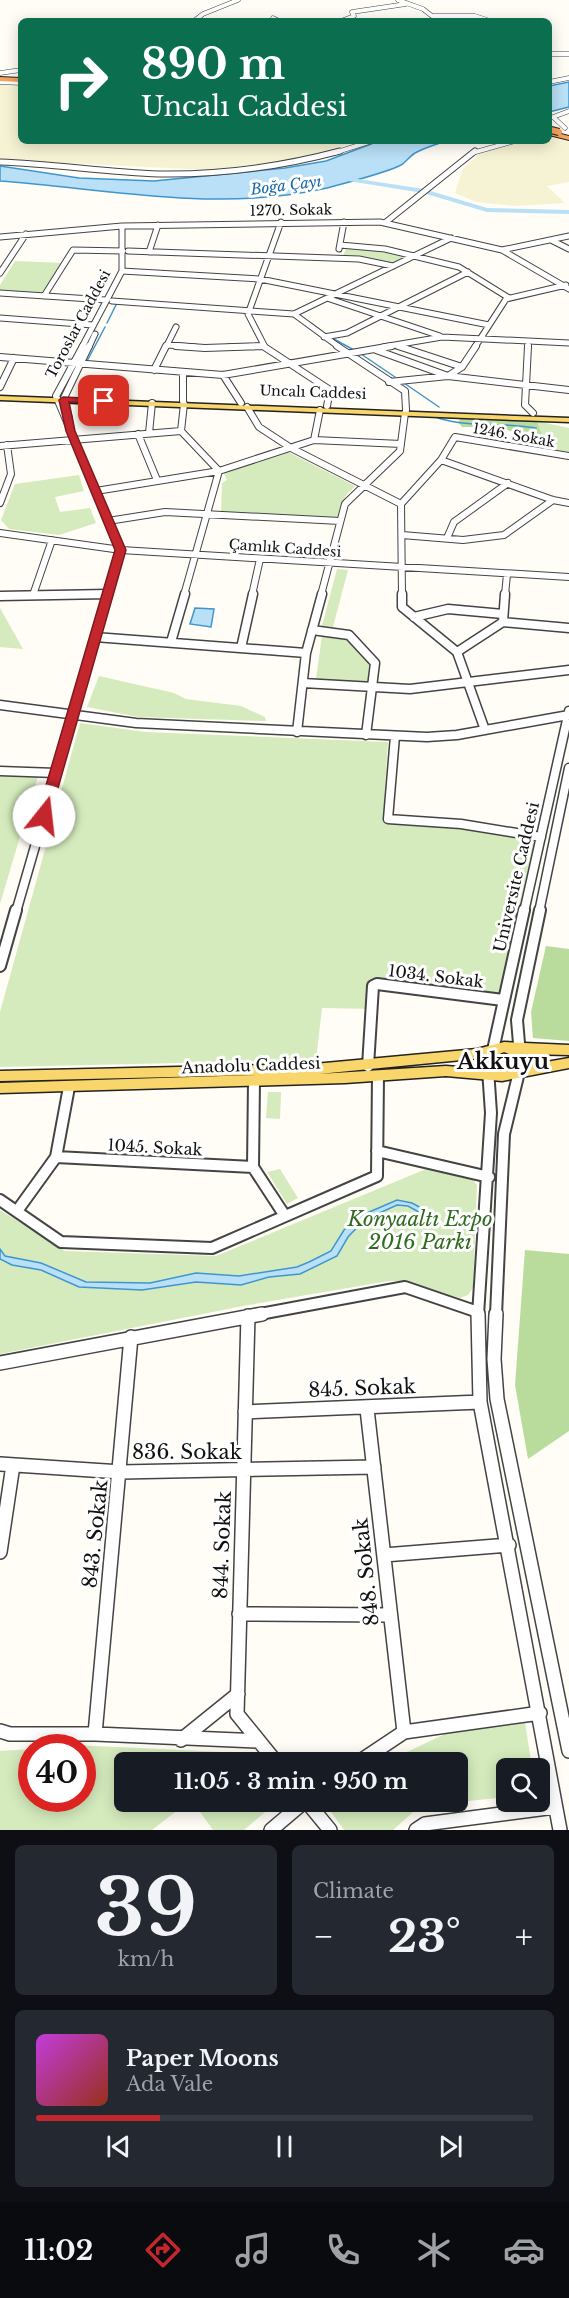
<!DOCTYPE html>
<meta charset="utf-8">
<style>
body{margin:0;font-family:"Libre Baskerville",serif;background:#242831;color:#f1f3f6;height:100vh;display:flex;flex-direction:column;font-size:22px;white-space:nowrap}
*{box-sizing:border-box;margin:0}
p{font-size:20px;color:#9ea1a6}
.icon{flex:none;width:33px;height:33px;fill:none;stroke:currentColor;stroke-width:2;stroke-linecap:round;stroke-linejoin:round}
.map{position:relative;height:1830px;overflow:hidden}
.details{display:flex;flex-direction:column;gap:15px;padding:15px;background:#0d0f14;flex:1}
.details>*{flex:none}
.guide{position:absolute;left:18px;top:18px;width:534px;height:126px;border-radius:9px;box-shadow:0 3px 15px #0003;background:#0b6e4f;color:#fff;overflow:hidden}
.buttons{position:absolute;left:496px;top:1758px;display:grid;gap:12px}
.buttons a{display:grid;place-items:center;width:54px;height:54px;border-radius:9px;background:#171b24;box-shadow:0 3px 15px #0003;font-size:30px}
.speed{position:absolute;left:18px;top:1734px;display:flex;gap:12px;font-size:30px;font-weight:700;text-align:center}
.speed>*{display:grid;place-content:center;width:78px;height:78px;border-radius:50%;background:#171b24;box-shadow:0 3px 15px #0003;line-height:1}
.speed .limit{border:9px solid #d22;background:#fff;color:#111}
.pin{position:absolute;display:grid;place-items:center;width:51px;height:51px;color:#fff;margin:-26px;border-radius:12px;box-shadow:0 3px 9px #0006}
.me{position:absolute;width:66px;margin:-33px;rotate:16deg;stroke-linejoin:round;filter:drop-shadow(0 0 4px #0008)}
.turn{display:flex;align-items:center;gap:21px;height:126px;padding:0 24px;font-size:27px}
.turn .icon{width:78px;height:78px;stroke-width:2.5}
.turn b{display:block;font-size:42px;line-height:51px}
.big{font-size:45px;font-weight:800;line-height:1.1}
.details .card{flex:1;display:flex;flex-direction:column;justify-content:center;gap:9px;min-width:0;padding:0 21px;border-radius:9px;background:#242831}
.details .dial{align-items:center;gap:0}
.dial b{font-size:78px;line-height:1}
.song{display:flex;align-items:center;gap:18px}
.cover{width:72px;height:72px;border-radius:9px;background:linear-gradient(135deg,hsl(290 70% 55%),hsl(10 70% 35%))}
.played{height:6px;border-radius:3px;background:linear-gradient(90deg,#c4262e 25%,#363941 25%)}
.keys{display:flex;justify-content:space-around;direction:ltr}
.heat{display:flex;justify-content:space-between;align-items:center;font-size:33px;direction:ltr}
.details .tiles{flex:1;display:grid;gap:15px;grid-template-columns:1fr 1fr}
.card:last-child{grid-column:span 2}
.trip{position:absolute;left:114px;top:1752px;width:354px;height:60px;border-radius:9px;background:#171b24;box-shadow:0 3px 15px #0003;font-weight:800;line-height:60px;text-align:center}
.tab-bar{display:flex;height:96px;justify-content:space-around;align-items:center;background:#090b0e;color:#9ea1a6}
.tab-bar .icon{width:42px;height:42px}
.tab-bar .on{color:#c4262e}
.tab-bar b{font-size:27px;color:#f1f3f6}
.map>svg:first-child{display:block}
.farmland{fill:#f6f3d4}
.green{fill:#d5ebbd}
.forest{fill:#b9dc9c}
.water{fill:#b9e0f7;stroke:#3f96cf;stroke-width:1.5}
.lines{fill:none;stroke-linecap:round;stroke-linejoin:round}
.stream{stroke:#3f96cf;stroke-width:1.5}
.river{fill:#b9e0f7;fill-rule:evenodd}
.minor-far5-casing{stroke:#444;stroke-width:5}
.minor-far4-casing{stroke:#444;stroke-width:7}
.minor-far3-casing{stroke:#444;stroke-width:8}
.minor-far2-casing{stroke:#444;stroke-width:11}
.minor-far1-casing{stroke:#444;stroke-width:14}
.minor-casing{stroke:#444;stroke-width:16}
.major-casing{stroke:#222;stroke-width:3}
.highway-casing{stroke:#222;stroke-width:2}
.minor-far5{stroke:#fff;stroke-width:4}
.minor-far4{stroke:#fff;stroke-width:5}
.minor-far3{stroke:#fff;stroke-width:6}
.minor-far2{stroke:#fff;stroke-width:8}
.minor-far1{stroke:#fff;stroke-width:10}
.minor{stroke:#fff;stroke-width:13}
.major{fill:#f9d66b;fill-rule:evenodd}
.highway{fill:#f5a25d;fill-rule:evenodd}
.highway-bridge-casing{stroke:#222;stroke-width:8;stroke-linecap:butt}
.highway-bridge{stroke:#f5a25d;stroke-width:6}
.route{fill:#c4262e;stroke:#7f191e;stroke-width:1.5}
.labels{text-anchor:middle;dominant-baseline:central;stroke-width:6;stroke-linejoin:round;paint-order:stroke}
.far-street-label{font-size:14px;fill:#111;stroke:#fff}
.far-water-label{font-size:15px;font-style:italic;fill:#1768a6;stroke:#fff}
.street-label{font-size:16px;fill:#111;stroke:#fff}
.near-park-label{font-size:20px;font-style:italic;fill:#2f6b1f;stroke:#fff}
.near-street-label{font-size:20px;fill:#111;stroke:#fff}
.district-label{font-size:22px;font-weight:bold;fill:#111;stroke:#fff}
</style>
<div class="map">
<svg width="569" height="1830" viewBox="0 0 569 1830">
<rect width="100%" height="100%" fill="#fffdf5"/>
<path class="farmland" d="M 0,84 L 21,84 L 21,141 L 360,141 L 289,161 L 210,170 L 0,160 Z
M 552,137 L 569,142 L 569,182 L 547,186 L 565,203 L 515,206 L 476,202 L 455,193 L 462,170 L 482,151 L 532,141 L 549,141 Z"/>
<path class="green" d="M 346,247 L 370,247 L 407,256 L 391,264 L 343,257 Z
M 15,261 L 63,263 L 43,295 L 0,292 L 0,285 Z
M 537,421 L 569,428 L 569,452 L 547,450 Z
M 288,452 L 355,486 L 346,495 L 337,519 L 221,513 L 222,483 L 227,480 L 224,473 Z
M 79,475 L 84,491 L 55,497 L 60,512 L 90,508 L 96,523 L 59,535 L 9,529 L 1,520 L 15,484 Z
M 337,569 L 348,570 L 333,627 L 322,626 Z
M 0,608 L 23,649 L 0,647 Z
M 322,636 L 346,637 L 369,662 L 368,683 L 316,679 Z
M 99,676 L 174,693 L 186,699 L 241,706 L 265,717 L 266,721 L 138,717 L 87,707 Z
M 80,723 L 145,732 L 388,742 L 383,819 L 461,824 L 541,837 L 503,1000 L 377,984 L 372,1009 L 322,1008 L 316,1060 L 0,1067 L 0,1012 Z
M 0,774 L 38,776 L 0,904 Z
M 268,1092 L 281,1092 L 280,1119 L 266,1118 Z
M 280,1169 L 298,1198 L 287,1204 L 267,1172 Z
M 426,1169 L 473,1180 L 477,1185 L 473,1288 L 468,1295 L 460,1298 L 403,1281 L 389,1281 L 243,1306 L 0,1354 L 0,1210 L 65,1251 L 216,1256 Z
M 525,1722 L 532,1768 L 507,1768 L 507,1797 L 420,1806 L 393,1830 L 344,1830 L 324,1802 L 458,1802 L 458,1762 L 386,1762 L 451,1731 Z
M 75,1745 L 244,1753 L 252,1762 L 124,1762 L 124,1802 L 188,1802 L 152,1830 L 0,1830 L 0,1751 L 31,1749 L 32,1798 L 82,1798 L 82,1748 L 49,1747 Z
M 193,1802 L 277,1802 L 244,1830 L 213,1830 Z"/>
<path class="forest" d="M 461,418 L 537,421 L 542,435 L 520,435 L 500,427 L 462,427 L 458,422 Z
M 546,946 L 569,949 L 569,1041 L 533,1038 L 531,1012 Z
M 525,1250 L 569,1254 L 569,1431 L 528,1459 L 515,1385 Z"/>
<path class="water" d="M 569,82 L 569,107 L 549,112 L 549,86 Z
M 379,141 L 445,141 C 435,145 424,148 415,153 C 410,156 406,162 401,165 C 386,173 345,183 327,188 C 216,213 110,189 0,181 L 0,166 L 79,178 L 154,181 L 285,168 L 326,161 Z
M 195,608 L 214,609 L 211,627 L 190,624 Z
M 397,1200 L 412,1203 L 438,1217 L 435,1221 L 408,1206 L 397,1205 L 364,1220 L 348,1237 L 337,1256 L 300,1274 L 269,1277 L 241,1285 L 196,1282 L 142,1290 L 79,1287 L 41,1270 L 12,1265 L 0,1259 L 0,1249 L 5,1256 L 41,1263 L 86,1282 L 150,1283 L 196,1273 L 239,1276 L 297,1267 L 309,1262 L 331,1251 L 344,1230 L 360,1216 Z"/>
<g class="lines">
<path class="stream" d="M 107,323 L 117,303
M 311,323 L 326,334
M 332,338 L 354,350
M 361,354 L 395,377
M 87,361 L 105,327
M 404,383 L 439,407
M 438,418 C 470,428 503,422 536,428"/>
<path class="river" d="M 338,176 L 424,189 L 487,208 L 569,210 L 569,214 L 487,212 L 423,193 L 336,179 Z"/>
<defs>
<path id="minor-far5" d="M 398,0 L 423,9 L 432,16 L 475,16 L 490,21
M 273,18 L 279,21
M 194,21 L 203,14 L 238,0
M 341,21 L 354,16 L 352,12 L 406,4
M 549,54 L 569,54
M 0,73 L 21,70
M 0,82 L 21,83
M 549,82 L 569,78
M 565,128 L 553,117 L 569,111
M 334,153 L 372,141
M 472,153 L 515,141"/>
<path id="minor-far4" d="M 0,162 C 53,164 106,172 159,174 C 221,175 280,167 340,151
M 386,222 L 475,151
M 0,237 L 122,226 L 380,222 L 502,250 L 569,289
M 551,240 L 569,249
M 340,245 L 385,249 L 459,267 L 509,298
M 339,249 L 344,222
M 502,250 L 569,236
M 128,251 L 359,259 L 393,266
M 149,252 L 158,225
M 122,271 L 260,279 L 489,325
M 0,273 L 26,234
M 0,293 L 106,300
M 44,296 L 73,250 L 123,251
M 327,298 L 440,336
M 112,301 L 294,314 L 451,238
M 294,314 L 339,347
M 0,318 L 93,325
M 324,337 L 347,333 L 468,272
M 167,345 L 195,347
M 398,346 L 402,347
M 82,347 L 122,271 L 122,226
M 89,347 L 95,334
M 166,347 L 176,327
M 229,347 L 263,346
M 265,347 L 248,314 L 281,222
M 383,347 L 442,337 L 569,343
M 475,347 L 506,299 L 566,285
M 528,347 L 528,341"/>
<path id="minor-far3" d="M 83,346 L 56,396 L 121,550 L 108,595
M 176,346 L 205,348 L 263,346
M 263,346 L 330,390 L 327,406
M 337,346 L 405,391 L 406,410
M 398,346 L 462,367
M 528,346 L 525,405 L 533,413
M 376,350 L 448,376 L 462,367 L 476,346
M 0,357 L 223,375 L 392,346
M 154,370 L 166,346
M 183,372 L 183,401
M 223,375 L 241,403
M 389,382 L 448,376 L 569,390
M 0,387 L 14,358
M 184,404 L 181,431 L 219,471 L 184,595
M 247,407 L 259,427 L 291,448 L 401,504
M 69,418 L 63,400 L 89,346
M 149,433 L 152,403
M 138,434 L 157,480
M 314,440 L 401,444
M 0,446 L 181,431
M 441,460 L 553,500 L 569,503
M 96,491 L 219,471 L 314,440 L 320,410
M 0,503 L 11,474 L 7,445
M 108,521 L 165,512 L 340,521
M 0,533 L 121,550 L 569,577
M 402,535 L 463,540 L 504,535 L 553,500
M 447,538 L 454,522 L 508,483
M 33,595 L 52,540
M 49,595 L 108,594
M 252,595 L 260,559
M 321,595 L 345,504 L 400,451 L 405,413
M 402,595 L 401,504 L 441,460 L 455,437 L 569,456
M 505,595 L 507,574"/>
<path id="minor-far2" d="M 402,594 L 402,607 L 457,652 L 485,730
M 0,596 L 108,594
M 414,617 L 448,609 L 503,614
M 503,622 L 569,628
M 312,630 L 349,635 L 375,663 L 366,735
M 95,637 L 306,653 L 322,594
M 171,642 L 185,594
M 241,648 L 253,594
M 457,652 L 503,622 L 505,594
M 303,683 L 410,689 L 569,670
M 0,705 L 136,723 L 427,737 L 457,735 L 569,715
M 297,732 L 306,653
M 395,736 L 388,819 L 461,824 L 541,837
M 0,771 L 56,773
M 16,912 L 108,594
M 524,912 L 569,711
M 539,912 L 569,768"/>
<path id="minor-far1" d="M 0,966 L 16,910
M 493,1050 L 524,910
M 520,1055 L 517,1020 L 540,910
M 368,1066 L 373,986 L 377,984 L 503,1000
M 254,1081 L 253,1167 L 285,1216
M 377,1151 L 489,1177
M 56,1157 L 253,1167
M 0,1200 L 61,1242 L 212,1248 L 377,1176 L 378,1076
M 17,1211 L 56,1157 L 69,1087
M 254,1315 L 405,1287 L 478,1312
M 478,1315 L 491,1113 L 488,1069
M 496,1315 L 504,1134 L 519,1072"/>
<path id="minor" d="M 478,1314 L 480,1402 L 560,1830
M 496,1314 L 494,1359 L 497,1399 L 569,1751
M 248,1316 L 237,1714 L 276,1762
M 0,1363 L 262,1314
M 367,1409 L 404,1732
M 245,1412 L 480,1402
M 0,1464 L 121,1472 L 374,1467
M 0,1552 L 13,1465
M 384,1555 L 509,1545
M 239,1614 L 390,1615
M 0,1731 L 10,1734 L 95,1734 L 259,1741
M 95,1734 L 131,1337
M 181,1740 L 238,1694
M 359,1762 L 404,1732 L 540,1713
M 307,1802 L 330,1830
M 271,1830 L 304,1802
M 416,1830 L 425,1824 L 555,1807"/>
<path id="major" d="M 0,396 L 569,418 L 569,422 L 0,400 Z
M 504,1042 L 569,1045 L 569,1055 L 526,1054 L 530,1059 L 529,1065 L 569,1058 L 569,1068 L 502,1081 L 446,1076 L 345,1083 L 0,1093 L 0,1083 L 260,1075 L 0,1081 L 0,1071 L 314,1064 L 477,1049 ZM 504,1052 L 511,1055 L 516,1060 L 516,1066 C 508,1073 502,1071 495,1064 L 495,1056 ZM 482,1058 L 483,1069 L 446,1066 L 319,1074 Z"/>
<path id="highway" d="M 0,77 L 21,78 L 21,82 L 0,81 Z
M 549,131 L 569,136 L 569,140 L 549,135 Z"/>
</defs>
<use href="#minor-far5" class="minor-far5-casing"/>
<use href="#minor-far4" class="minor-far4-casing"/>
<use href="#minor-far3" class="minor-far3-casing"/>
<use href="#minor-far2" class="minor-far2-casing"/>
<use href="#minor-far1" class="minor-far1-casing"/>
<use href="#minor" class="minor-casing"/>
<use href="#major" class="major-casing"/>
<use href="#highway" class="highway-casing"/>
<use href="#minor-far5" class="minor-far5"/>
<use href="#minor-far4" class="minor-far4"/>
<use href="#minor-far3" class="minor-far3"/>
<use href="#minor-far2" class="minor-far2"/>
<use href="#minor-far1" class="minor-far1"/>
<use href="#minor" class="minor"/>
<use href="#major" class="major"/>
<use href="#highway" class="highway"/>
<defs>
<path id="highway-bridge" d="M 551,130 L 559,132"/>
</defs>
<use href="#highway-bridge" class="highway-bridge-casing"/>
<use href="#highway-bridge" class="highway-bridge"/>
</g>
<path class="route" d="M 63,397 L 104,399 L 109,401 L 104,404 L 69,402 L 75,431 L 126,550 L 50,816 L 44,820 L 37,816 L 115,550 L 66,431 L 59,400 Z"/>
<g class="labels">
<g class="far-street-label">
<text transform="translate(291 210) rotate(-1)">1270. Sokak</text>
<text transform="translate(78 324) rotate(-62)">Toroslar Caddesi</text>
<text transform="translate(313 392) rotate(2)">Uncalı Caddesi</text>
<text transform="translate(514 435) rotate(10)">1246. Sokak</text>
<text transform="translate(285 548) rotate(4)">Çamlık Caddesi</text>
</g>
<g class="far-water-label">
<text transform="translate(286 185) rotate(-7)">Boğa Çayı</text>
</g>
<g class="street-label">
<text transform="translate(516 877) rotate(-77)">Universite Caddesi</text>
<text transform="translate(436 976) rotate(7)">1034. Sokak</text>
<text transform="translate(251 1065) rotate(-2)">Anadolu Caddesi</text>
<text transform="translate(155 1147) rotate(3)">1045. Sokak</text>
</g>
<g class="near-park-label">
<text x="420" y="1219">Konyaaltı Expo<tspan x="420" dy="23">2016 Parkı</tspan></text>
</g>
<g class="near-street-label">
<text transform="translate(362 1388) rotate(-2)">845. Sokak</text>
<text x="187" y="1452">836. Sokak</text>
<text transform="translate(95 1534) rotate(-84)">843. Sokak</text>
<text transform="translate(222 1545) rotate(-88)">844. Sokak</text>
<text transform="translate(366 1572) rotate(-96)">848. Sokak</text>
</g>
<g class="district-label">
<text x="503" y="1061">Akkuyu</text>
</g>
</g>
</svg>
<div class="buttons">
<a><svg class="icon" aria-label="search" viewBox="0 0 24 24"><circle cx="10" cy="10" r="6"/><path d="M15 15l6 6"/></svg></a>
</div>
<div class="speed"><div class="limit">40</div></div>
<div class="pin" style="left:104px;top:401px;background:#d93025"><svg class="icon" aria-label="arrive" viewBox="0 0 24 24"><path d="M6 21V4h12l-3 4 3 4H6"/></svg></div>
<svg class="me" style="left:44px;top:816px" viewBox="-20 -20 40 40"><circle r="19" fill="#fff"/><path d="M0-13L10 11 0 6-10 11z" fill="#c4262e"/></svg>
<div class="trip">11:05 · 3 min · 950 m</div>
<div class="guide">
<div class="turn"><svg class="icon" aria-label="right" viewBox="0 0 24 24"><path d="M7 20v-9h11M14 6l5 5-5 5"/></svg><div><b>890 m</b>Uncalı Caddesi</div></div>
</div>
</div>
<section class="details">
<div class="tiles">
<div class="card dial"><b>39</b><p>km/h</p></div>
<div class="card"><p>Climate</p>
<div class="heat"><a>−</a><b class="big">23°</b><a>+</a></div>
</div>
<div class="card">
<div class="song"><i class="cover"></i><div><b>Paper Moons</b><p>Ada Vale</p></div></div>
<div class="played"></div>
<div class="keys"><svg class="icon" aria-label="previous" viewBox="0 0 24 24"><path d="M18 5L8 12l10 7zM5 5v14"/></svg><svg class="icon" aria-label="pause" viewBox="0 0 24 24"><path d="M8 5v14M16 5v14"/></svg><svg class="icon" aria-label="next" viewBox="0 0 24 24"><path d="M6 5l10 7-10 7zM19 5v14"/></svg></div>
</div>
</div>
</section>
<nav class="tab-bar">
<b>11:02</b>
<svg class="icon on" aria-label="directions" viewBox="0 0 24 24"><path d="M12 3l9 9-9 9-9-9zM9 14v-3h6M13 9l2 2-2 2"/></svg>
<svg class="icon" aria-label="music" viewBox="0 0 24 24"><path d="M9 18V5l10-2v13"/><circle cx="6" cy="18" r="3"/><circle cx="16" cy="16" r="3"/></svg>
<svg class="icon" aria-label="phone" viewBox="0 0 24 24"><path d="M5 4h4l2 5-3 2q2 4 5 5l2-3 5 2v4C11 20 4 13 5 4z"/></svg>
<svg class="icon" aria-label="climate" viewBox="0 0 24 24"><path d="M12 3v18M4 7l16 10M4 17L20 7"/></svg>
<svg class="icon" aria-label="car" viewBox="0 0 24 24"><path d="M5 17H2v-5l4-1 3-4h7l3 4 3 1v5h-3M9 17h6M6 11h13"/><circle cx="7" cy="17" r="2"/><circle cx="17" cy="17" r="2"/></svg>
</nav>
